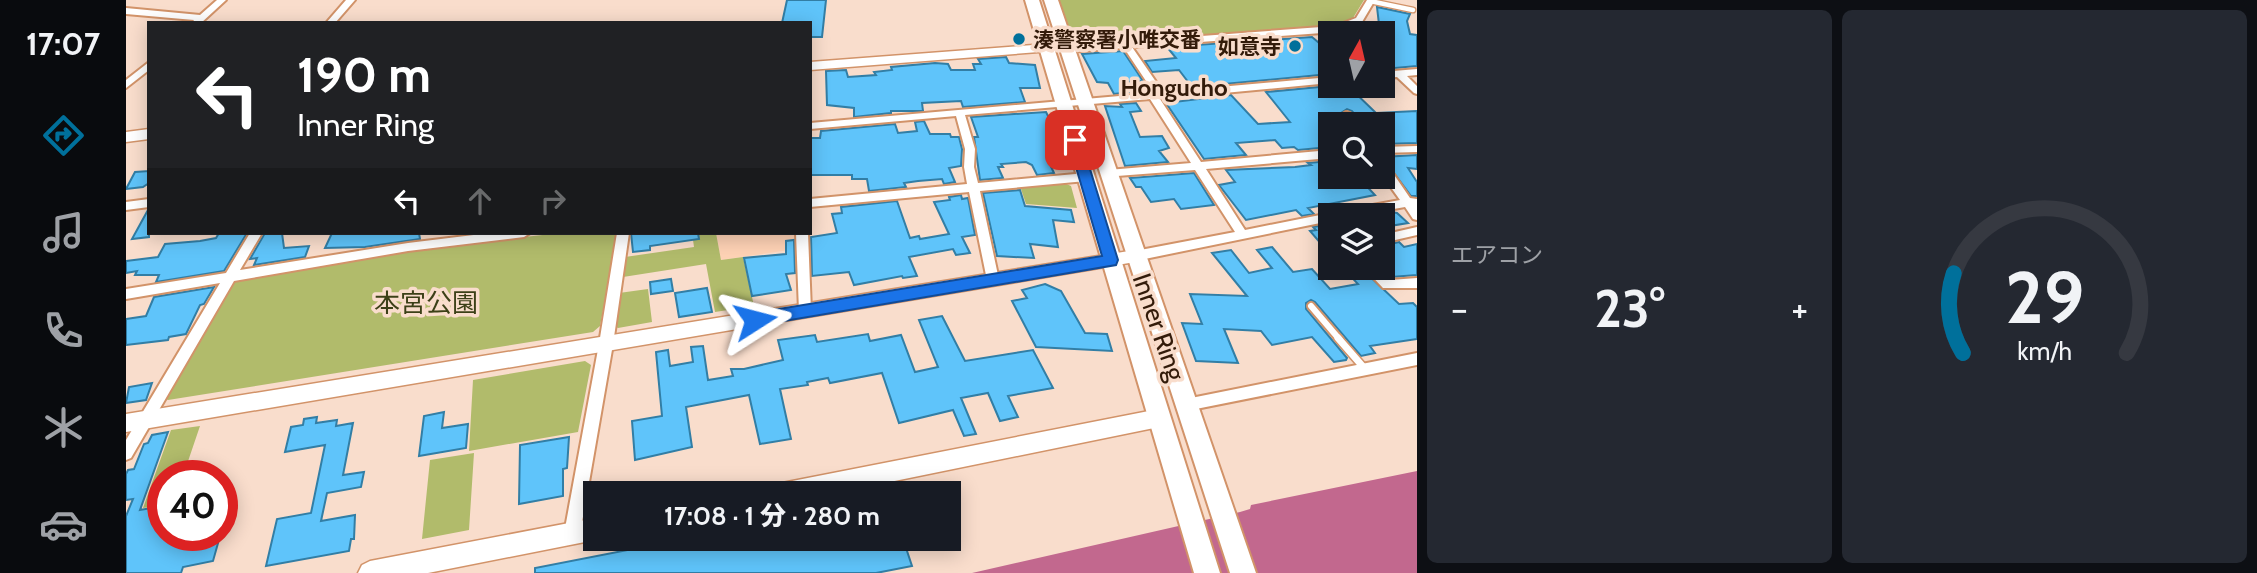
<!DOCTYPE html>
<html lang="ja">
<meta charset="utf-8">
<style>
body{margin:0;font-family:Cabin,"Noto Sans JP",sans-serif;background:#242831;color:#f1f3f6;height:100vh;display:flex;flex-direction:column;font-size:26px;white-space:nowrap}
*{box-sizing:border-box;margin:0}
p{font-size:23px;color:#9ea1a6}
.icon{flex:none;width:38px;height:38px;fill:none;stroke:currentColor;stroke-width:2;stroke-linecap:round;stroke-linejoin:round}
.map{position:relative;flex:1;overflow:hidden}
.sheet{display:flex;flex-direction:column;gap:10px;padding:10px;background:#0d0f14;width:840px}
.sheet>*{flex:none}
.guide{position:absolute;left:21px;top:21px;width:665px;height:214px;border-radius:0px;box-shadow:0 4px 18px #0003;background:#202124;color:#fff;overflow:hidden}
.needle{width:46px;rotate:8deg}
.buttons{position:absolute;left:1192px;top:21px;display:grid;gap:14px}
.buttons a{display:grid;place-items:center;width:77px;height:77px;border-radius:0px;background:#171b24;box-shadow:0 4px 18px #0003;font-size:35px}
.speed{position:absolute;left:21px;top:460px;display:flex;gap:14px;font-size:35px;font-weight:700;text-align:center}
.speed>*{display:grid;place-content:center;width:91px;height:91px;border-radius:50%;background:#171b24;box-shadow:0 4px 18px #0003;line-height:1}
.speed .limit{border:10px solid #d22;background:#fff;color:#111}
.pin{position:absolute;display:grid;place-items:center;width:60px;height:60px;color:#fff;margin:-30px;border-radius:14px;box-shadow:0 4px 10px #0006}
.me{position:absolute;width:77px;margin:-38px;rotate:81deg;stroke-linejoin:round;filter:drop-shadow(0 0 5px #0008)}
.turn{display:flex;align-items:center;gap:24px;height:147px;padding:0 35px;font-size:32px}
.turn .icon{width:91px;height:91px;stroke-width:2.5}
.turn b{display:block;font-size:49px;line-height:60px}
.lanes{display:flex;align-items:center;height:66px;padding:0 35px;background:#0003;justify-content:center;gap:35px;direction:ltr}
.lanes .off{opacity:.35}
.big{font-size:52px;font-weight:800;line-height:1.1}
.sheet .tile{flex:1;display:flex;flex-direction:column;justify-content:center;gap:10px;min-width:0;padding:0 24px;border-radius:10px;background:#242831}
.sheet .dial{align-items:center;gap:0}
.dial svg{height:182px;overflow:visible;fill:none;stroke:#363941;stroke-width:7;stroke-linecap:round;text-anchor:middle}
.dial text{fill:#f1f3f6;stroke:none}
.heat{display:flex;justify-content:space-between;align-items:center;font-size:38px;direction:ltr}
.sheet .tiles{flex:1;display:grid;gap:10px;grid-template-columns:repeat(2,1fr)}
.trip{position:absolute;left:457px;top:481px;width:378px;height:70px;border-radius:0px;background:#171b24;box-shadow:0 4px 18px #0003;font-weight:800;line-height:70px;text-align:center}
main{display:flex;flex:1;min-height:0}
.menu{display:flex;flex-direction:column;width:126px;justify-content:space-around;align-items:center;background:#090b0e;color:#9ea1a6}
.menu .icon{width:49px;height:49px}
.menu .active{color:#00709b}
.menu b{font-size:32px;color:#f1f3f6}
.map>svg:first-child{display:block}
.built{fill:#fed2b5}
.green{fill:#b1bb6b}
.water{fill:#c2688e}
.building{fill:#5fc4fa;stroke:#327ea5;stroke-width:2}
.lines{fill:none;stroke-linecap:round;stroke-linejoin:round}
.lane-far2-casing{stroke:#d29369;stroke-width:7}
.lane-far1-casing{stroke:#d29369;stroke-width:10}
.lane-casing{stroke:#d29369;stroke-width:10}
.street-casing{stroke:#d29369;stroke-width:4}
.secondary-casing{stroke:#d29369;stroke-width:3}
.primary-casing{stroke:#d29369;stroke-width:4}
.lane-far2{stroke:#fff;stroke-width:4.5}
.lane-far1{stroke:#fff;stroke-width:6}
.lane{stroke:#fff;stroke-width:7}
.street{fill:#fff;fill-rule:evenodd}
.secondary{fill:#fff;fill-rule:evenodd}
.primary{fill:#fff;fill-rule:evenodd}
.route{fill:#1a73e8;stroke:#114b97;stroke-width:2}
.poi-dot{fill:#00709b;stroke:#f9ddcc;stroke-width:2.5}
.labels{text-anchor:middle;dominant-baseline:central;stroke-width:7;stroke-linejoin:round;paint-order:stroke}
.far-poi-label{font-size:21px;font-weight:bold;fill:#331b0a;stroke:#f9ddcc;text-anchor:start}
.far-quarter-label{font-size:24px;font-weight:bold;fill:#331b0a;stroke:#f9ddcc}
.park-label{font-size:26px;fill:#3c4017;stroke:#f9ddcc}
.street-label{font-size:26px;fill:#331b0a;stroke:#f9ddcc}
</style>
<main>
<nav class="menu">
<b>17:07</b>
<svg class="icon active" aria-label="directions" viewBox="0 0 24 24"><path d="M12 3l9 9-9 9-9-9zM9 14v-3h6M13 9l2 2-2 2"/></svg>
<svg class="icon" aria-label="music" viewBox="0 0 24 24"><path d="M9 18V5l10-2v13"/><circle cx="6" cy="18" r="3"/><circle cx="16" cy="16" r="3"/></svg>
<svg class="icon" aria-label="phone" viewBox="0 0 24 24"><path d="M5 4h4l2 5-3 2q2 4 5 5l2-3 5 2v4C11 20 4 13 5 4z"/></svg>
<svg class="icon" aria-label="climate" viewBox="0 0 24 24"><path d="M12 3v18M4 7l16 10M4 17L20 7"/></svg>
<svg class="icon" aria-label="car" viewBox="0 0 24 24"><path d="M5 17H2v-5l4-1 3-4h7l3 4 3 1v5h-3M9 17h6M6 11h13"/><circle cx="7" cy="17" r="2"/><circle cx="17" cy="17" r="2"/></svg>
</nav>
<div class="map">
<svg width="1291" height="573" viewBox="0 0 1291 573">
<rect width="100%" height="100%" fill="#f9ddcc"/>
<path class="built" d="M 590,233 L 670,233 L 670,249 L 595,260 Z"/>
<path class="green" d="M 933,0 L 1238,0 L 1227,18 L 1208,27 L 961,44 L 952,43 L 949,34 L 943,32 Z
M 938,183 L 945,186 L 951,208 L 900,204 L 894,186 Z
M 435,233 L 492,233 L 474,326 L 467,332 L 42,400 L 38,398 L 106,285 L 112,279 L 289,249 Z
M 566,233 L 590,233 L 595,260 L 617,257 L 628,306 L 589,312 L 580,264 L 497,277 L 499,257 L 568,247 Z
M 522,289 L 526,322 L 492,328 L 487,325 L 493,293 Z
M 459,361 L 465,365 L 452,432 L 343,451 L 347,380 Z
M 74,426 L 57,476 L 37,476 L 37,505 L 17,508 L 45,430 Z
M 348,453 L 343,530 L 296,539 L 304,460 Z"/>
<path class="water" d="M 1291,471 L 1291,573 L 846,573 L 1114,512 L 1124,509 L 1125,505 Z"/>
<path class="building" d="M 661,0 L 700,0 L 696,37 L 684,37 L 684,23 L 656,23 Z
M 1251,7 L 1284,14 L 1281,21 L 1284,34 L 1291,35 L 1291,66 L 1269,68 L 1256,57 L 1256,33 L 1254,33 Z
M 1186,37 L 1199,48 L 1204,48 L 1204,74 L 1066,87 L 1053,70 L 1026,72 L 1019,61 L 1050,58 L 1041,47 Z
M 997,51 L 1017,81 L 998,82 L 1004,92 L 988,94 L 982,83 L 971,82 L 956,54 Z
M 880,57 L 883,63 L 909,65 L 914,88 L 894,88 L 899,102 L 837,107 L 835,101 L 796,103 L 797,111 L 765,111 L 765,113 L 728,117 L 728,108 L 701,105 L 700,71 L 720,70 L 722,77 L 750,75 L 748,72 L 766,70 L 765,67 L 809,63 L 822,64 L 825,70 L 849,70 L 847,64 L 855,64 L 852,59 Z
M 1204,86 L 1222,86 L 1250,113 L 1291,111 L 1291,143 L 1256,144 L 1256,124 L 1237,124 L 1226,111 L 1221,109 L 1212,115 L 1220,124 L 1204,124 L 1204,147 L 1172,150 L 1168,147 L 1156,148 L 1149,140 L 1110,143 L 1120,155 L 1078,159 L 1040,103 L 1105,95 L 1132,124 L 1164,122 L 1140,92 Z
M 1010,103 L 1015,111 L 1004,112 L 1014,137 L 1036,136 L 1043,148 L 1033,151 L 1042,162 L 999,166 L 979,106 L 996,107 L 994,104 Z
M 920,112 L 933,138 L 929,138 L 933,158 L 921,158 L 928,173 L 911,175 L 906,165 L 900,162 L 875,164 L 877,167 L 872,167 L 877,178 L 854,180 L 848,137 L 852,137 L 845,117 Z
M 798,121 L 804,134 L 824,134 L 825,137 L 833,137 L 836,149 L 835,166 L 823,168 L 829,182 L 818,184 L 816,179 L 792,181 L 778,183 L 780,187 L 743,191 L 741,179 L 726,179 L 726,175 L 684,175 L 684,138 L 694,138 L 695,131 L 769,124 L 772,133 L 791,131 L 789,122 Z
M 1291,155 L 1291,169 L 1282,168 L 1291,182 L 1291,196 L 1285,196 L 1256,157 Z
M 1204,161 L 1204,177 L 1232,177 L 1249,195 L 1182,208 L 1188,214 L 1176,216 L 1170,210 L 1120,220 L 1093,185 L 1109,182 L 1100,170 L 1169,167 L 1185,165 L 1182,163 Z
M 23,171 L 23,183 L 17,187 L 0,189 L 9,172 Z
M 1068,173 L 1088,205 L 1055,209 L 1048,199 L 1025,202 L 1015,187 L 1010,187 L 1004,178 Z
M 894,190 L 899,206 L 945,210 L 948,222 L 927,220 L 932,247 L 904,244 L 908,258 L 871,256 L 857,193 Z
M 835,195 L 836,199 L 842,198 L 849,235 L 836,237 L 844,253 L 830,255 L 827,249 L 783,257 L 791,276 L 777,278 L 776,276 L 728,285 L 723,272 L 686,276 L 685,237 L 711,233 L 706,214 L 716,213 L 715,207 L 771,201 L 784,238 L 793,236 L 794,239 L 823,234 L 808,202 L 824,200 L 823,197 Z
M 22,210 L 23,237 L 6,239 Z
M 1265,212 L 1271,213 L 1282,223 L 1258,227 L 1262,231 L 1256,232 L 1256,214 Z
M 1199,225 L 1204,228 L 1204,248 L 1196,245 L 1184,231 L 1190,230 L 1187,227 Z
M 93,233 L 121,233 L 98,271 L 30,282 L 33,275 L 9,275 L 11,271 L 0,273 L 0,261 L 32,257 L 39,244 L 74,241 L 90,238 Z
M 139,233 L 156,233 L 158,248 L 183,246 L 179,257 L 128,265 L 131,258 L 124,259 Z
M 206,233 L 293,233 L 294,239 L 239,247 L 199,248 Z
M 505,233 L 572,233 L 573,239 L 524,246 L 524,250 L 507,252 Z
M 668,240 L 669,273 L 660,274 L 665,290 L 626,296 L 618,258 L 660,254 L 660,241 Z
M 1273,242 L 1278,247 L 1291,244 L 1291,275 L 1265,277 L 1256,270 L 1256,256 L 1263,255 L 1256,246 Z
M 1146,247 L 1167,272 L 1186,269 L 1204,289 L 1232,284 L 1217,268 L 1235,268 L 1273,304 L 1287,303 L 1291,307 L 1291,339 L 1244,346 L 1249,353 L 1235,356 L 1189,302 L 1185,300 L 1180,303 L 1180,309 L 1221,358 L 1220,360 L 1208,362 L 1186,337 L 1146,345 L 1135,331 L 1098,329 L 1112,363 L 1070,361 L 1056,323 L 1076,324 L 1064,294 L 1121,296 L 1086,253 L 1105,250 L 1123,273 L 1146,268 L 1131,250 Z
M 545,279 L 547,291 L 525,294 L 524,282 Z
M 919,284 L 935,291 L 959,333 L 981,334 L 986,351 L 910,347 L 886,301 L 901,298 L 896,290 Z
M 88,287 L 78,304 L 74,305 L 60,334 L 43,337 L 42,340 L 0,345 L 0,319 L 20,316 L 28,297 Z
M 581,288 L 586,312 L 553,317 L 549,293 Z
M 816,316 L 839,361 L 907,350 L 927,388 L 882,396 L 892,417 L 874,421 L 862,393 L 835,398 L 850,434 L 838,436 L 827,410 L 773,423 L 756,373 L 704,383 L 702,378 L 681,382 L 682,385 L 654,389 L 665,439 L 634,444 L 623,395 L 560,407 L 566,447 L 509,460 L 506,421 L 536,416 L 530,352 L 542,350 L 544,366 L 567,362 L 565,347 L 577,346 L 582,380 L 607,376 L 605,369 L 618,369 L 657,360 L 652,340 L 689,335 L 691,342 L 742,334 L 744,341 L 775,335 L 789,372 L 812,367 L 793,320 Z
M 26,383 L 20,400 L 0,403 L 3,387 Z
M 318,412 L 316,428 L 342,424 L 340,448 L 293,456 L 298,416 Z
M 191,417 L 190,423 L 211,420 L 210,426 L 227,423 L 217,475 L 238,472 L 235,487 L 201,493 L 195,521 L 229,515 L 228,539 L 225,539 L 223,551 L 140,566 L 151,519 L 185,513 L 199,445 L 159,452 L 165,427 L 177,425 L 178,419 Z
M 42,432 L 14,510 L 37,506 L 37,536 L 94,536 L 87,561 L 57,567 L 55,573 L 0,573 L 0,516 L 7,499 L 0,500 L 0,474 L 2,470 L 8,469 L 18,444 L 22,443 L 26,435 Z
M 443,437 L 441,468 L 437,469 L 437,496 L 393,504 L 394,445 Z
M 558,539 L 777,539 L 786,566 L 750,573 L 409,573 L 409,568 Z"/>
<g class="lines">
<defs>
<path id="lane-far2" d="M 1244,1 L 1287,10"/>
<path id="lane-far1" d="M 1185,306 L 1214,340"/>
<path id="lane" d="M 1212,338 L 1239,369"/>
<path id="street" d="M 91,0 L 100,0 L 75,23 L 66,23 L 68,20 L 0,14 L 0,8 L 74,15 Z
M 220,0 L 229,0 L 209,23 L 200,23 Z
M 1241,0 L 1249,0 L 1236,22 L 1210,32 L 1006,47 L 1037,92 L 1204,77 L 1204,83 L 1034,99 L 1075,162 L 1204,150 L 1204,158 L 1080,169 L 1119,230 L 1204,213 L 1208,215 L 1214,211 L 1274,200 L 1256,175 L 1256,163 L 1260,163 L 1284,198 L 1291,199 L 1291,220 L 1287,219 L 1279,207 L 1234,215 L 1204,215 L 1204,221 L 1009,261 L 1005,259 L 1003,256 L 1009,251 L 1109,232 L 1069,170 L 978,177 L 977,174 L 978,171 L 982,170 L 1065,163 L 1024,99 L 839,115 L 849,149 L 848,167 L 852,183 L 960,173 L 965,177 L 960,181 L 854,191 L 873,280 L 871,283 L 863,283 L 861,280 L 843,192 L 684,207 L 684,199 L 841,184 L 838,167 L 839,149 L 830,116 L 684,129 L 684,123 L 1028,93 L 998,48 L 942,52 L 937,49 L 942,46 L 1209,26 L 1230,18 Z
M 23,62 L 23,70 L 0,88 L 0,80 Z
M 1291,69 L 1291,75 L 1281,76 L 1291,86 L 1291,94 L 1288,93 L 1271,77 L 1256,78 L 1256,72 Z
M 1220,112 L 1224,113 L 1234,124 L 1223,124 L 1215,115 Z
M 1291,146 L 1291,152 L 1256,153 L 1256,147 Z
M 23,199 L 23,207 L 0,210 L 0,202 Z
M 1291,227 L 1291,235 L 1256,243 L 1256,235 Z
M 124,233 L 136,233 L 114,270 L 282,243 L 364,233 L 404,233 L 398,237 L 282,251 L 108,281 L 5,458 L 0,460 L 0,440 L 94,283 L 0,299 L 0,289 L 100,273 Z
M 491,233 L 503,233 L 487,344 L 454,534 L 452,540 L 446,542 L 440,540 L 438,534 L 473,344 Z
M 670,233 L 682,233 L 685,311 L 683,315 L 675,315 L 673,311 Z
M 1238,268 L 1251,268 L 1264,280 L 1291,278 L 1291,288 L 1257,288 Z
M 1291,353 L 1291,365 L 1060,411 L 1055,409 L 1053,405 L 1055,401 L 1060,399 Z"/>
<path id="secondary" d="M 921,44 L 926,45 L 926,51 L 684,70 L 684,62 Z
M 23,129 L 23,139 L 0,142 L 0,132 Z
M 1009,250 L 1015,251 L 1017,256 L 1015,261 L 1009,262 L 0,432 L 0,414 Z
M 1033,409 L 1040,412 L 1043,418 L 1040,424 L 1033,427 L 705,494 L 640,494 L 643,487 L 651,484 Z
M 469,518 L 469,539 L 472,539 L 469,540 L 302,573 L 232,573 L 236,565 L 244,561 Z"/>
<path id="primary" d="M 899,0 L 913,0 L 1094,573 L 1068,573 Z
M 918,0 L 932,0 L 1130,573 L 1104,573 Z"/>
</defs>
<use href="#lane-far2" class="lane-far2-casing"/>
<use href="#lane-far1" class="lane-far1-casing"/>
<use href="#lane" class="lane-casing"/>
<use href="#street" class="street-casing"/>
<use href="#secondary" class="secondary-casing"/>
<use href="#primary" class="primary-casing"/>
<use href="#lane-far2" class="lane-far2"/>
<use href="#lane-far1" class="lane-far1"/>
<use href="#lane" class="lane"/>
<use href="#street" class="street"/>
<use href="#secondary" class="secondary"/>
<use href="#primary" class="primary"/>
</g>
<path class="route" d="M 949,136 L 955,140 L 992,260 L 990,265 L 629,326 L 624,324 L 621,320 L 624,315 L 629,313 L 976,256 L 942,140 Z"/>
<g class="poi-dot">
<circle cx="893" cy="39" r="7"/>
<circle cx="1169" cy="46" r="7"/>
</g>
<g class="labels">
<g class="far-poi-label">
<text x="907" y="39">湊警察署小唯交番</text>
<text x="1155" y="46" text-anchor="end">如意寺</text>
</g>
<g class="far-quarter-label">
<text x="1048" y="87">Hongucho</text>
</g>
<g class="park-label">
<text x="300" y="303">本宮公園</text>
</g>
<g class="street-label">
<text transform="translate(1033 327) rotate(71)">Inner Ring</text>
</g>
</g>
</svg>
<div class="buttons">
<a><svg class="needle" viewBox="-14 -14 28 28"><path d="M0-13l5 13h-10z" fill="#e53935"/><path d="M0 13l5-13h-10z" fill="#9ea1a6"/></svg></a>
<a><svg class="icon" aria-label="search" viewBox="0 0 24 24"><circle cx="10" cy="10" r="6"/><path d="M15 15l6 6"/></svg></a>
<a><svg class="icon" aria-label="layers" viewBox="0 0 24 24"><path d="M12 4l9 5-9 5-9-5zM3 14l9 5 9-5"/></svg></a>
</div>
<div class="speed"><div class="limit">40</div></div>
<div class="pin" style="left:949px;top:140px;background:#d93025"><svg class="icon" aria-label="arrive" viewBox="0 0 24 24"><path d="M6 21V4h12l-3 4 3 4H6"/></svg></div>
<svg class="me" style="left:629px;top:320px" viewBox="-20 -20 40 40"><path d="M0-17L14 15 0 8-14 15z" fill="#1a73e8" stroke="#fff" stroke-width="4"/></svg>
<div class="trip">17:08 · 1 分 · 280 m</div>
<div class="guide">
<div class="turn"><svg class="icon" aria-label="left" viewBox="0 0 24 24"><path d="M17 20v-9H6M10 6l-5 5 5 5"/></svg><div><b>190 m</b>Inner Ring</div></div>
<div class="lanes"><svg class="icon" aria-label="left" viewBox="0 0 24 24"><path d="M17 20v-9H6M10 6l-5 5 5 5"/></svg><svg class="icon off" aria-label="ahead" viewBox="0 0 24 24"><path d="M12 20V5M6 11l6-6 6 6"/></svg><svg class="icon off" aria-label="right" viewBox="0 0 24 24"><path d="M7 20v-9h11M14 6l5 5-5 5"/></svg></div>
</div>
</div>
<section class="sheet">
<div class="tiles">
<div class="tile"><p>エアコン</p>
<div class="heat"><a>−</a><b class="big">23°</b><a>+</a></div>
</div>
<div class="tile dial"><svg viewBox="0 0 100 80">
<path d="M14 69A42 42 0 1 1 86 69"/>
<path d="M14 69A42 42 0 0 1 10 34" stroke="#00709b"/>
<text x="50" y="56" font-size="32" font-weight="700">29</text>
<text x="50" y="72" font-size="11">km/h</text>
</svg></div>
</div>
</section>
</main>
